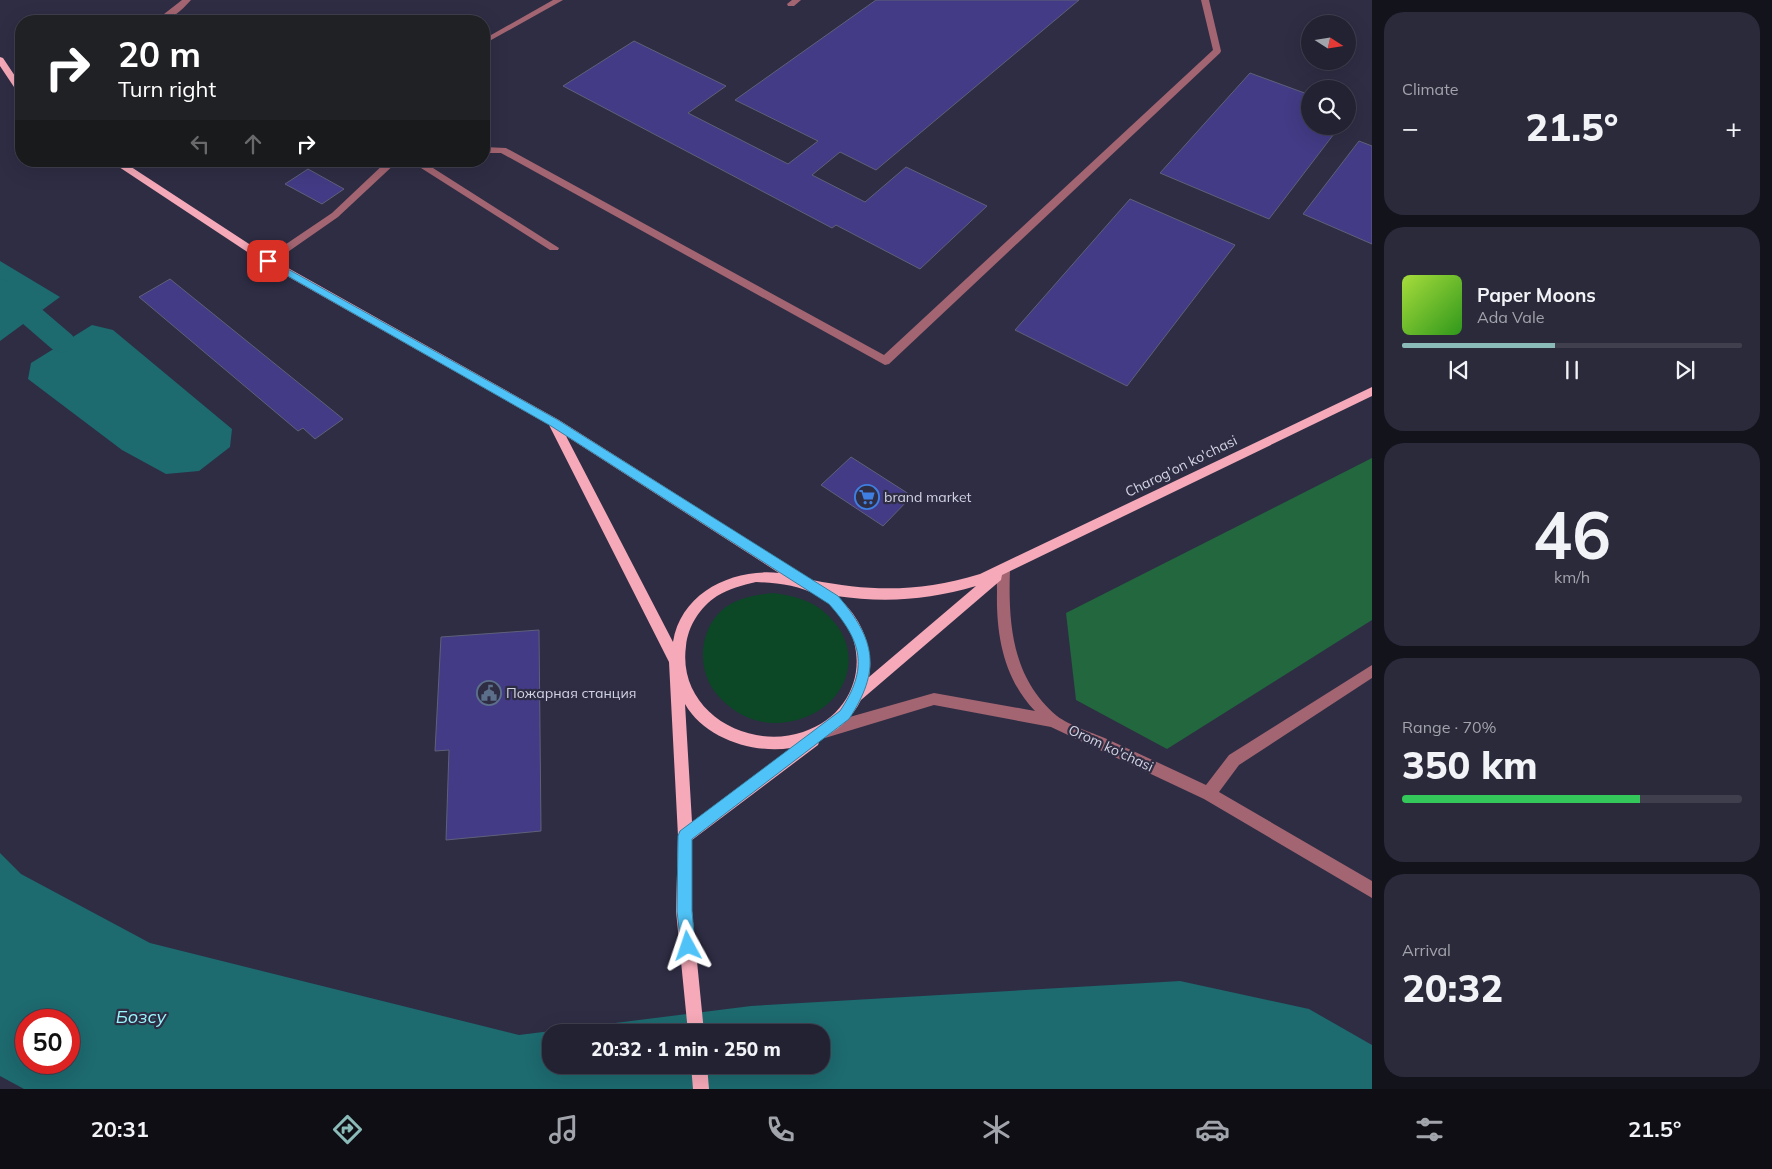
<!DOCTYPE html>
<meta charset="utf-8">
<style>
body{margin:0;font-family:Mulish,sans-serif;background:#2a2a3b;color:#f1f3f6;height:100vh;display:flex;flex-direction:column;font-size:19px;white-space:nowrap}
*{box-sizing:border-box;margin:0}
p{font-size:16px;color:#a2a4ac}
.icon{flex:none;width:28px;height:28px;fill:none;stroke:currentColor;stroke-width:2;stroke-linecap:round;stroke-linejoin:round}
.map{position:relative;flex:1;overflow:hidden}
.details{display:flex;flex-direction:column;gap:12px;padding:12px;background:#13131c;width:400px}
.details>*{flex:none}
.banner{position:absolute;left:15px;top:15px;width:475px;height:152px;border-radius:20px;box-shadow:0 5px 20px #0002,0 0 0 1px #3f3f4e;background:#202124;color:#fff;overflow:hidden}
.needle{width:32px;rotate:102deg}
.buttons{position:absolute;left:1301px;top:15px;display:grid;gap:10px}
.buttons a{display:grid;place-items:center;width:55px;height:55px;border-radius:50%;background:#223;box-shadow:0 5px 20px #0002,0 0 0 1px #3f3f4e;font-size:25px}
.speed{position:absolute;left:15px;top:1009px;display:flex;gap:10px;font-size:25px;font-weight:700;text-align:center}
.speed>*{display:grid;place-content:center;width:65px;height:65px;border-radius:50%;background:#223;box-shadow:0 5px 20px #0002,0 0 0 1px #3f3f4e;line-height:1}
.speed .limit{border:8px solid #d22;background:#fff;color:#111}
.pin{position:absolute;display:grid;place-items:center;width:42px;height:42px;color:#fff;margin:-21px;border-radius:10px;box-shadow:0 2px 8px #0006}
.me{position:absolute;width:55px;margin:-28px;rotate:355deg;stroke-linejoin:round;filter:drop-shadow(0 0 4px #0008)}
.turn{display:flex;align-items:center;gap:18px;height:105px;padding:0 20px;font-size:22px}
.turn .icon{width:65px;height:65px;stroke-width:2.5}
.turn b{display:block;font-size:35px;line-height:42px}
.lanes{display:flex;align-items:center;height:48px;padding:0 20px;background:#0003;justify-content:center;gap:25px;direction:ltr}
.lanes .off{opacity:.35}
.big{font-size:38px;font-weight:800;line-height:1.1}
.details .card{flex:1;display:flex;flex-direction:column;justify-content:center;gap:8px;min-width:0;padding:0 18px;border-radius:20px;background:#2a2a3b}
.details .dial{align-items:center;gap:0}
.dial b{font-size:65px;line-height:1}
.song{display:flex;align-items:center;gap:15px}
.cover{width:60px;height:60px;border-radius:8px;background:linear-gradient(135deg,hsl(80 70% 55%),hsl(110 70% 35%))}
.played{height:5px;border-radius:2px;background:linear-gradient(90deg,#8bbbb9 45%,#3f3f4e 45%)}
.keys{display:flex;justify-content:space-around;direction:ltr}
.heat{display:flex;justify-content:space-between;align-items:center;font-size:28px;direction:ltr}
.charge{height:8px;border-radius:4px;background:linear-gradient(90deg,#34c759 70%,#3f3f4e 0)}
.trip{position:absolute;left:542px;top:1024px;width:288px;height:50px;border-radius:20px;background:#223;box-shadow:0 5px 20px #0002,0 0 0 1px #3f3f4e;font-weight:800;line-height:50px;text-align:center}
.menu{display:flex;height:80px;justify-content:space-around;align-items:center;background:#0e0e14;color:#a2a4ac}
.menu .icon{width:35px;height:35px}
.menu .on{color:#8bbbb9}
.menu b{font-size:22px;color:#f1f3f6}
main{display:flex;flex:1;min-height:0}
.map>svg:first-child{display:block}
.green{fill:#0c4826}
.forest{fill:#22673d}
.water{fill:#1d6a6f;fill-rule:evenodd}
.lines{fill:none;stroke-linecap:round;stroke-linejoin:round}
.canal{fill:#1d6a6f;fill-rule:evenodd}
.building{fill:#433b85;stroke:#5f607a}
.minor{fill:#a36571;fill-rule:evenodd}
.major{fill:#f6a9b8;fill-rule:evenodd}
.route{fill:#4fc3f7;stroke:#337fa1}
.labels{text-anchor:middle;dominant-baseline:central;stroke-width:4.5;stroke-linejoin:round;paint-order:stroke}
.street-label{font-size:14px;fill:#d2d3e2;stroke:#2e2d44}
.poi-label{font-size:14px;fill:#d2d3e2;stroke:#2e2d44;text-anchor:start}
.near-water-label{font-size:18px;font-style:italic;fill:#98f7fd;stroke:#2e2d44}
</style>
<main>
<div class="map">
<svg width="1372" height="1089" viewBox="0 0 1372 1089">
<rect width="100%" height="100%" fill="#2e2d44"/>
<path class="green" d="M 772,593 C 788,595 805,598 819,608 C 878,651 842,724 772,723 C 749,722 728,709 715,692 C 695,666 700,623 729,605 C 743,597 757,595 772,593 Z"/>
<path class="forest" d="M 1372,458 L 1372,620 L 1167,749 L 1076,700 L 1066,613 Z"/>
<path class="water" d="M 0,261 L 60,297 L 0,341 Z
M 92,325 L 113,330 L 232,429 L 230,447 L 199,471 L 166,474 L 122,450 L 28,379 L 31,363 Z
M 0,853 L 21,874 L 150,943 L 519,1035 L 751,1006 L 1180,981 L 1309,1009 L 1372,1045 L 1372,1089 L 24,1089 L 0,1076 ZM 26,1020 L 69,1020 L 69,1062 L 26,1062 ZM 551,1032 L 821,1032 L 821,1065 L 551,1065 Z"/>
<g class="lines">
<path class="canal" d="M 0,279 L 10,282 L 72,335 L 77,342 L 72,349 L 62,353 L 52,349 L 0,304 Z"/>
</g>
<path class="building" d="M 876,0 L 1079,0 L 876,170 L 840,152 L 812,175 L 865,202 L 906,167 L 987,206 L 920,269 L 836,225 L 832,228 L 563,86 L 634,41 L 726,86 L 688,113 L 788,164 L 818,141 L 735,100 Z
M 1250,73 L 1310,95 L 1310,126 L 1340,126 L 1269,219 L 1160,173 Z
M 1359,141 L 1372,146 L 1372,244 L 1303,214 Z
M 308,169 L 344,189 L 322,204 L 285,184 Z
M 1130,199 L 1235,245 L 1127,386 L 1015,330 Z
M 170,279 L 332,410 L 343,419 L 315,439 L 303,428 L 298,431 L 139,297 Z
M 851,457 L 912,496 L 883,526 L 821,485 Z
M 539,630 L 541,831 L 446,840 L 449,750 L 435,751 L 441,637 Z"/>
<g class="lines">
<path class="minor" d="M 182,0 L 191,0 C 181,11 171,21 155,21 Z
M 553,0 L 563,0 L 484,44 L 484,39 Z
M 792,0 L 801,0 L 794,6 L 788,6 L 787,4 Z
M 1201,0 L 1209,0 L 1221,51 L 1220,53 L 889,364 L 885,365 L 501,153 L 484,153 L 484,147 L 506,148 L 884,355 L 1213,50 Z
M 387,161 L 398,161 L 338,217 L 272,263 L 264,263 L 264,259 L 332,213 Z
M 410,161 L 422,161 L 559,248 L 558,250 L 550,250 Z
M 1004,564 L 1008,565 L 1010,569 C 1008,623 1012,679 1057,716 C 1068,725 1096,734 1109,740 C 1142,755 1174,770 1206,785 L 1229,755 L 1372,665 L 1372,678 L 1239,765 L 1219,792 L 1372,881 L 1372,898 L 1204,799 L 1051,727 L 934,705 L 825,738 L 820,736 L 818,731 L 820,726 L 825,724 L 934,693 L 1035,711 C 1004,679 996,635 997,592 C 997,584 996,573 1000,565 Z"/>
<path class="major" d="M 0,57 L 3,58 L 21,85 L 21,94 L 18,93 L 0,66 Z
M 110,161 L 122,161 L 272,259 L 559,420 L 812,580 C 873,592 920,592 980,574 L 1372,387 L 1372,396 L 1002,575 L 1001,580 L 861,700 C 853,717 837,732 820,739 L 818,745 L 692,840 L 692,911 L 704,1032 L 688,1032 L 676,911 L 678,836 L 669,662 L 549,425 L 264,263 ZM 566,436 L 779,573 C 733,568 681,592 673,642 ZM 756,582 C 778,583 799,585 818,596 C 876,631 867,711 803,732 C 746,751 677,710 686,646 C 688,626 700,607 717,596 C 729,589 742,585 756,582 ZM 976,586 L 869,677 C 875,647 859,614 836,596 C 885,603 929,600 976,586 ZM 685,704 C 705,739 754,754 791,748 L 692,822 Z
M 691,1065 L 707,1065 L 709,1089 L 693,1089 Z"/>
</g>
<path class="route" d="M 268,258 L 558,420 L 838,596 C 876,640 881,670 849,719 L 692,839 L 692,911 L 695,946 L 693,951 L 688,953 L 683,951 L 681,946 L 677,911 L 678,836 L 680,831 L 840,711 C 869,668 862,641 829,604 L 551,426 L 265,263 L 265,259 Z"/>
<defs>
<symbol id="supermarket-ring" viewBox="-11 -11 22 22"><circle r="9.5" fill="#2e2d44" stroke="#3f7fe0" stroke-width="1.5"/><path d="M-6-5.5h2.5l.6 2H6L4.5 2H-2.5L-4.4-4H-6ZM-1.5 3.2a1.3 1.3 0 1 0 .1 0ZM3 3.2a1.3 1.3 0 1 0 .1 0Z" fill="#3f7fe0"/></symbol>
<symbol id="civic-ring" viewBox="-11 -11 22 22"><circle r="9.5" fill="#2e2d44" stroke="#5c6f8a" stroke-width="1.5"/><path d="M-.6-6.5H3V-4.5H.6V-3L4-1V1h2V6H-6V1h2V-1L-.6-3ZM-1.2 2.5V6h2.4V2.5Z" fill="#5c6f8a"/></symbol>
</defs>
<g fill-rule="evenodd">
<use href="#supermarket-ring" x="853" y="483" width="28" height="28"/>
<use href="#civic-ring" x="475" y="679" width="28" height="28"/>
</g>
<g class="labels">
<g class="street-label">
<text transform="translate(1181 466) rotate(-26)">Charog'on ko'chasi</text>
<text transform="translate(1111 748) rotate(25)">Orom ko'chasi</text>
</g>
<g class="poi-label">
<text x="884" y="497">brand market</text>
<text x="506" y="693">Пожарная станция</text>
</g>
<g class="near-water-label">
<text x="141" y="1016">Бозсу</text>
</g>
</g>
</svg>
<div class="buttons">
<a><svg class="needle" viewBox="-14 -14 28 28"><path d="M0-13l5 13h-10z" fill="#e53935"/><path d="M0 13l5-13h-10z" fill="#a2a4ac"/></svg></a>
<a><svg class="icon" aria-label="search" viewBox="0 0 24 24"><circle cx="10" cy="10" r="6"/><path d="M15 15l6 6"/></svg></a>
</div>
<div class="speed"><div class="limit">50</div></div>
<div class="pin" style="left:268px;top:261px;background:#d93025"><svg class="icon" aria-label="arrive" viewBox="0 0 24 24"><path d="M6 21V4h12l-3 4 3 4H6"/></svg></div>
<svg class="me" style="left:688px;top:946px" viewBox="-20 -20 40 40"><path d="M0-17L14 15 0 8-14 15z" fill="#4fc3f7" stroke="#fff" stroke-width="4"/></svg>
<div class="trip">20:32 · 1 min · 250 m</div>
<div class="banner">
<div class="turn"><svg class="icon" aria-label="right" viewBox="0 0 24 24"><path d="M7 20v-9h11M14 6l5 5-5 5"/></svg><div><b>20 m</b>Turn right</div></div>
<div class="lanes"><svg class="icon off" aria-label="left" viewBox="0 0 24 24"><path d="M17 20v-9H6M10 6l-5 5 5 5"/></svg><svg class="icon off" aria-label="ahead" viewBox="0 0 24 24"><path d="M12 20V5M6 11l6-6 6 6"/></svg><svg class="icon" aria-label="right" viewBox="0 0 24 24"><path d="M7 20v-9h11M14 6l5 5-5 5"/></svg></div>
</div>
</div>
<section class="details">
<div class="card"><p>Climate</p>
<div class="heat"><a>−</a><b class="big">21.5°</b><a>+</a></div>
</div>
<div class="card">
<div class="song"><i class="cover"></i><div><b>Paper Moons</b><p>Ada Vale</p></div></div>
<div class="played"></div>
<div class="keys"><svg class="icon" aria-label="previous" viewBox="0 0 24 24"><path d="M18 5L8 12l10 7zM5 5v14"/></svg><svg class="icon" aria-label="pause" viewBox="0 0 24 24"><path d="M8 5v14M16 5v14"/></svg><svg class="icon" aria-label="next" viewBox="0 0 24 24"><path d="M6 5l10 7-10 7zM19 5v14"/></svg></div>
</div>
<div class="card dial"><b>46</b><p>km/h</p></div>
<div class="card"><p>Range · 70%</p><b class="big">350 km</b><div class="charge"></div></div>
<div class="card"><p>Arrival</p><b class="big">20:32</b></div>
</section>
</main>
<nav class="menu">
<b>20:31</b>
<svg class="icon on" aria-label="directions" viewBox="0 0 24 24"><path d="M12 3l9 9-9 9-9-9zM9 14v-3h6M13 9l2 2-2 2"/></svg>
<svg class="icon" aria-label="music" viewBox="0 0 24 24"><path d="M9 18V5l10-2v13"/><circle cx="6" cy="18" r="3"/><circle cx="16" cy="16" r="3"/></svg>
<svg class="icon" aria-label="phone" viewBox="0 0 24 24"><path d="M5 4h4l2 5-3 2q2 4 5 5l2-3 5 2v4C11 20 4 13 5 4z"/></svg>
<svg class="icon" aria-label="climate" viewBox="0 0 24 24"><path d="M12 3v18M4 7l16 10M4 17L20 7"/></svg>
<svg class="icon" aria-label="car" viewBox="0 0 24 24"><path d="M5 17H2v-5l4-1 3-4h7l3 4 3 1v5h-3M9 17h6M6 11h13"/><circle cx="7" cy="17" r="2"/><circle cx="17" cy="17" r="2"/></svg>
<svg class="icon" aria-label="filters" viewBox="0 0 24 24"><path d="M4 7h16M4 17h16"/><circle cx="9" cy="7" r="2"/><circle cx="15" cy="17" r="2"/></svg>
<b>21.5°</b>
</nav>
